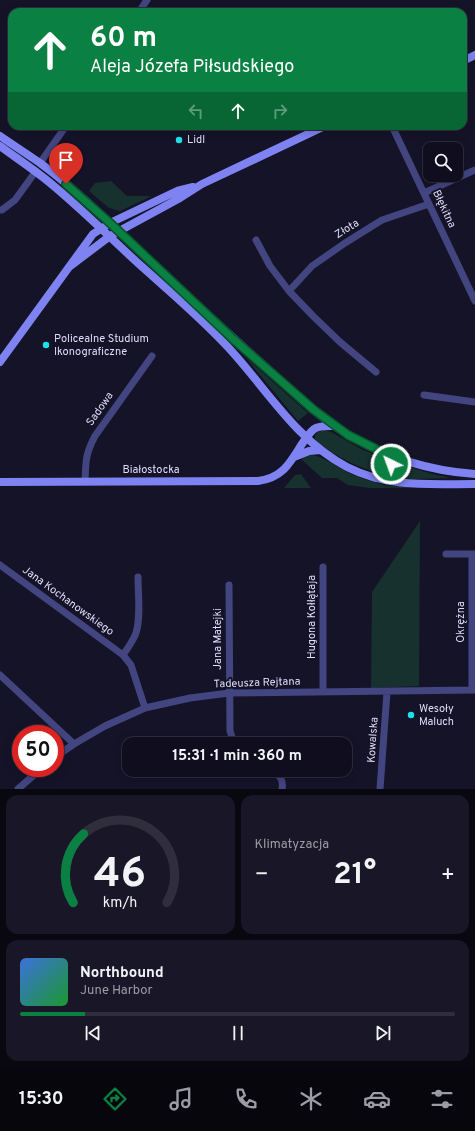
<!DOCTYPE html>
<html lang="pl">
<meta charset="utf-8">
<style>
body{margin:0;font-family:Overpass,sans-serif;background:#191727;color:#f1f3f6;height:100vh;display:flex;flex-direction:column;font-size:15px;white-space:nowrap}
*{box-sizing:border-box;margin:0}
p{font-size:13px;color:#9c9ca4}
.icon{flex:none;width:22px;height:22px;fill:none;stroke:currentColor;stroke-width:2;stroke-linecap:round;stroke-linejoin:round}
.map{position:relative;height:789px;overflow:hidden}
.drawer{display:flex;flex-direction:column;gap:6px;padding:6px;background:#090810;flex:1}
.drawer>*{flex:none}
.banner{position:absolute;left:8px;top:8px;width:459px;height:122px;border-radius:12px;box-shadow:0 2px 10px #0003,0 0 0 1px #302e3c;background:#0b8043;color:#fff;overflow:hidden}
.controls{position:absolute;left:423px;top:142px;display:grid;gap:8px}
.controls a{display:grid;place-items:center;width:40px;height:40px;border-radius:8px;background:#100e1e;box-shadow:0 2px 10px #0003,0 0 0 1px #302e3c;font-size:20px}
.speed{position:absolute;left:12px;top:725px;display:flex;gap:8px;font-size:20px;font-weight:700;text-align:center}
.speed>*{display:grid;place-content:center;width:52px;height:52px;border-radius:50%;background:#100e1e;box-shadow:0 2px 10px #0003,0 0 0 1px #302e3c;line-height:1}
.speed .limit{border:6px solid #d22;background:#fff;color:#111}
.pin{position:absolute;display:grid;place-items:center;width:34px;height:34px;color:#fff;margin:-41px -17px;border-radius:50% 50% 50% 0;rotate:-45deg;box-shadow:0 0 4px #0007}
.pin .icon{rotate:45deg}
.me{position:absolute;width:44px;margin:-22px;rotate:318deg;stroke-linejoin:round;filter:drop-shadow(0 0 3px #0008)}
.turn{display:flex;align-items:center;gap:14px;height:84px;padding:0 16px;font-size:18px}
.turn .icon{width:52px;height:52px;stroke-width:2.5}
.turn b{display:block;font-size:28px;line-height:34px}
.lanes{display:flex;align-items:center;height:38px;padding:0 16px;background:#0003;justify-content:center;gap:20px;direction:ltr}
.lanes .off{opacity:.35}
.big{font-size:30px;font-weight:700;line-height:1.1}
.drawer .card{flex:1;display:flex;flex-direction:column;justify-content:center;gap:6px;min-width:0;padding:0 14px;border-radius:12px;background:#191727}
.drawer .dial{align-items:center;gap:0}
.dial svg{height:104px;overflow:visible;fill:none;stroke:#302e3c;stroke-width:7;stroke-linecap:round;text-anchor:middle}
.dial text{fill:#f1f3f6;stroke:none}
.song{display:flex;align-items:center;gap:12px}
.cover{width:48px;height:48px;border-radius:6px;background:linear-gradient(135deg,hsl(220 70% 55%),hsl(130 70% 35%))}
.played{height:4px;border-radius:2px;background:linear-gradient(90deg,#0b8043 15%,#302e3c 15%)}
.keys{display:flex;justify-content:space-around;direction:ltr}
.heat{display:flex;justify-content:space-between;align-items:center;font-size:22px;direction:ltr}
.drawer .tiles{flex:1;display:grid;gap:6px;grid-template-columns:1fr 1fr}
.card:last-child{grid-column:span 2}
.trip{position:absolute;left:122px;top:737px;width:230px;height:40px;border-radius:12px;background:#100e1e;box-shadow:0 2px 10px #0003,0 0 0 1px #302e3c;font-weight:700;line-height:40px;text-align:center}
.tabs{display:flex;height:64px;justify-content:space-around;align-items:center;background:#06060c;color:#9c9ca4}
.tabs .icon{width:28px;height:28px}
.tabs .on{color:#0b8043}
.tabs b{font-size:18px;color:#f1f3f6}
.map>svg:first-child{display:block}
.green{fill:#17312e}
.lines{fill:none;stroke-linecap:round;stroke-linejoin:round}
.street{stroke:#434581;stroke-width:7}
.secondary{stroke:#7e83f1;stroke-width:8}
.route-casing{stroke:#07532c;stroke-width:10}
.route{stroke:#0b8043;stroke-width:7}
.poi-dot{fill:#1ee0e7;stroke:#151328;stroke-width:1.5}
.labels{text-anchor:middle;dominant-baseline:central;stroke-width:4;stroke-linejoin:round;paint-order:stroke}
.poi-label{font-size:11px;fill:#dfddfb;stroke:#151328;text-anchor:start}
.street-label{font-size:11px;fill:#dfddfb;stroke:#151328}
</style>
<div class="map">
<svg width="475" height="789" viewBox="0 0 475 789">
<rect width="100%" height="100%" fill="#151328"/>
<path class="green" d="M 111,181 L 127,196 L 152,196 L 120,211 L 109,208 L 89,191 L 95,183 Z
M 246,358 L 308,413 L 298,421 Z
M 324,430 L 331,432 L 363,450 L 381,457 L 385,464 L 383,470 L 378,473 C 359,467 343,460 327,449 C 323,446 318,443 315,439 C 314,433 319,431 324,430 Z
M 309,455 C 322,454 342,471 356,476 C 366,480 376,483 386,485 C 393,486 402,485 408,488 L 369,488 L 348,485 L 337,478 L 322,478 L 302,460 L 302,458 Z
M 397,463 L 432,474 L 451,478 L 413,479 L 392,477 L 396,471 Z
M 301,474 L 311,488 L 284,488 L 295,475 Z
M 420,521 L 419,686 L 371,688 L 372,592 Z"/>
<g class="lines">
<path class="street" d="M 139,12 L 147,0
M 392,126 L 475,301
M 40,163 L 66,126
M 424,193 L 475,170
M 0,210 L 2,210 L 15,200 L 36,171
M 256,240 L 270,266 L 289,291
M 376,372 L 340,342 L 313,316 L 289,291 L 312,266 L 345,243 L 382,220 L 429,204
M 424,395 L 475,402
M 85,481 C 86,461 85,455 95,436 L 152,356
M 446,554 L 475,554
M 0,565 L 123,655 L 131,665 L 145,708
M 229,585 L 230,731 L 233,740 L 237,744
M 123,655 C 128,648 133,641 136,633 C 141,617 138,594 138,577
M 0,675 L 74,744
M 472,690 L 472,554
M 323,692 L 323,567
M 55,757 L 74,744 L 105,726 L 145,708 L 190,698 L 229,693 L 475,690
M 271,770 C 279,775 284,779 282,789
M 18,789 L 42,768
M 380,789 L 387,692"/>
<path class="secondary" d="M 463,61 L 475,55
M 0,136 C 13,145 27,154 40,163 C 70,185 98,211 125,237 C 169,278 213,320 258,360 C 287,386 315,416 349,435 C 388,458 430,471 475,474
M 0,146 C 15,157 30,167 44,178 C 78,205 107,235 139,264 C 168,290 199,316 226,345 C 265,386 295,440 347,467 C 388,488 430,484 475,484
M 69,267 L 110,236 L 180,198 L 202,184 L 325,126
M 0,362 L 93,234 L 110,223 L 177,191 L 193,187
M 294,457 L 309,451 L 320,450
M 376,478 C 392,474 395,467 386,454
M 0,482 L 258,481 C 281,478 289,465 300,447 C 304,441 308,434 314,429 C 320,425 328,426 335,426"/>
</g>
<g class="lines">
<defs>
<path id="route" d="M 66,184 L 110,223 L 233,339 L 314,410 L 348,435 L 386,454 L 391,464"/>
</defs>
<use href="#route" class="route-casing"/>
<use href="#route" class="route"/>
</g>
<g class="poi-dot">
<circle cx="179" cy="140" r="4"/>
<circle cx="46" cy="345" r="4"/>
<circle cx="411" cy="715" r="4"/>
</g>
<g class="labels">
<g class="poi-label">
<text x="187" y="140">Lidl</text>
<text x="54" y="339">Policealne Studium<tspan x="54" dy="13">Ikonograficzne</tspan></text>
<text x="419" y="709">Wesoły<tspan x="419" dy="13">Maluch</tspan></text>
</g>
<g class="street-label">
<text transform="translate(444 209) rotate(65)">Błękitna</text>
<text transform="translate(347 229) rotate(-32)">Złota</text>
<text transform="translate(100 409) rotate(-55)">Sadowa</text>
<text x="151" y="470">Białostocka</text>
<text transform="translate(68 601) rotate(36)">Jana Kochanowskiego</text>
<text transform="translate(312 617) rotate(-90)">Hugona Kołłątaja</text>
<text transform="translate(461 622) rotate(-90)">Okrężna</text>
<text transform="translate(218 639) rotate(-90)">Jana Matejki</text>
<text transform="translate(257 683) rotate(-2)">Tadeusza Rejtana</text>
<text transform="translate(373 740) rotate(-86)">Kowalska</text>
</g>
</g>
</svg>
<div class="controls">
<a><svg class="icon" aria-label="search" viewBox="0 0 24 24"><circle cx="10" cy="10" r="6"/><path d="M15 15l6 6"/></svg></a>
</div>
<div class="speed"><div class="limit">50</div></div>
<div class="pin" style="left:66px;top:184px;background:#d93025"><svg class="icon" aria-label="arrive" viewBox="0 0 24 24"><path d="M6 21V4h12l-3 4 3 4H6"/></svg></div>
<svg class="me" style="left:391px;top:464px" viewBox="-20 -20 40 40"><circle r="17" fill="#0b8043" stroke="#fff" stroke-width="3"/><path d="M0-11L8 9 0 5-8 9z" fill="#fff"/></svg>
<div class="trip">15:31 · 1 min · 360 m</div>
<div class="banner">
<div class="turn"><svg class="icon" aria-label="ahead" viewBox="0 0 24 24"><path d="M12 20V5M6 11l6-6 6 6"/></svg><div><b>60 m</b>Aleja Józefa Piłsudskiego</div></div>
<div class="lanes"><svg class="icon off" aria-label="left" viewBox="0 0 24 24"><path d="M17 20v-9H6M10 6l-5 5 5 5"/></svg><svg class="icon" aria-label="ahead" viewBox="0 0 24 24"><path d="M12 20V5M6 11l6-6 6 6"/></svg><svg class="icon off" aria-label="right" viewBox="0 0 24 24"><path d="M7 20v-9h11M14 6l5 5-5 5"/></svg></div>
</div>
</div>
<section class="drawer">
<div class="tiles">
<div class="card dial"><svg viewBox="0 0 100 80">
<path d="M14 69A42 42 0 1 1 86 69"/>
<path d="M14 69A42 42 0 0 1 22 16" stroke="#0b8043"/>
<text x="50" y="56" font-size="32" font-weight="700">46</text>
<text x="50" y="72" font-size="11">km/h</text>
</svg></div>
<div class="card"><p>Klimatyzacja</p>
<div class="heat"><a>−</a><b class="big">21°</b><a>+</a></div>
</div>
<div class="card">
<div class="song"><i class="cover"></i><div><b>Northbound</b><p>June Harbor</p></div></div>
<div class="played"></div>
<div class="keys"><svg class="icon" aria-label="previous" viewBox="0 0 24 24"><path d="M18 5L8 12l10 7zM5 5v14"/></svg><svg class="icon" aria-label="pause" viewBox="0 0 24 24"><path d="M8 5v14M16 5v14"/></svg><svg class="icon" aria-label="next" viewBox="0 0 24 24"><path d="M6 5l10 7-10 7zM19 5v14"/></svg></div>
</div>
</div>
</section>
<nav class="tabs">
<b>15:30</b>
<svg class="icon on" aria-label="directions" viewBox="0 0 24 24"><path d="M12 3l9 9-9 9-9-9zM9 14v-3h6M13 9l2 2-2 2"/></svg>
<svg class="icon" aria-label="music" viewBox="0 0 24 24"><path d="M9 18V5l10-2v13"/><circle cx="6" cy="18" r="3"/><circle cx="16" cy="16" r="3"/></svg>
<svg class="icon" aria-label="phone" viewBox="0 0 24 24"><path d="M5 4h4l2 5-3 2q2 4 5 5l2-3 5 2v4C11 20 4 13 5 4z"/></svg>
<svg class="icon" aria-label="climate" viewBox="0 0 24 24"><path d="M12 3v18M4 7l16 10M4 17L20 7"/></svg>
<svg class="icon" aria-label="car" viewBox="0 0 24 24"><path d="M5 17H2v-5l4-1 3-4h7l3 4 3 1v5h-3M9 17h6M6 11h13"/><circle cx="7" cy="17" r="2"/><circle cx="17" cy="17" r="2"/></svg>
<svg class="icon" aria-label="filters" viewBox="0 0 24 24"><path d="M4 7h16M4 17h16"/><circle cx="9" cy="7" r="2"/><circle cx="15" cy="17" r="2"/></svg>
</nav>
